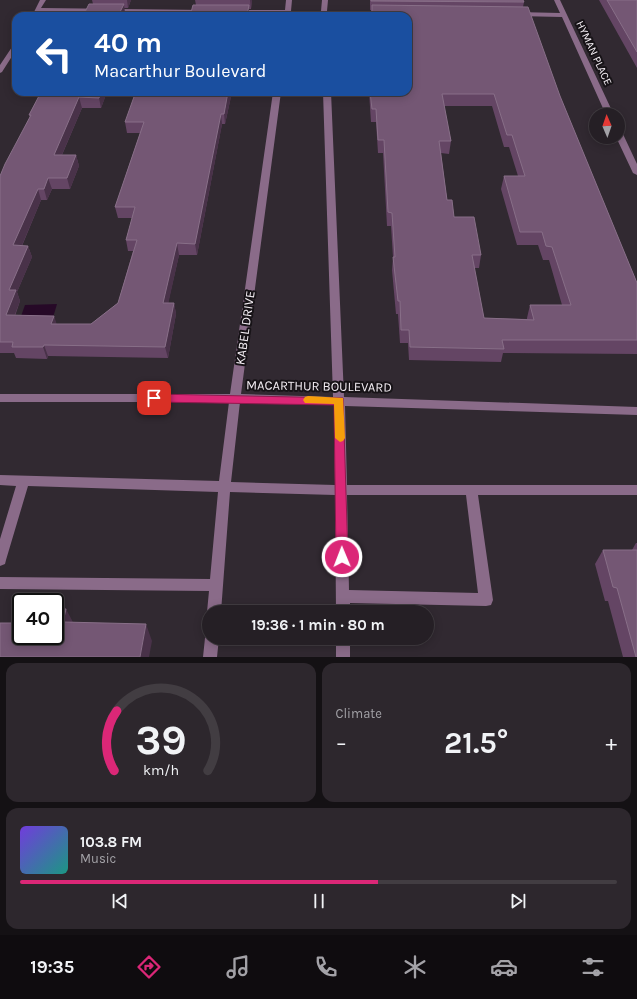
<!DOCTYPE html>
<meta charset="utf-8">
<style>
body{margin:0;font-family:Karla,sans-serif;background:#2d272d;color:#f1f3f6;height:100vh;display:flex;flex-direction:column;font-size:15px;white-space:nowrap}
*{box-sizing:border-box;margin:0}
p{font-size:13px;color:#a3a2a7}
.icon{flex:none;width:22px;height:22px;fill:none;stroke:currentColor;stroke-width:2;stroke-linecap:round;stroke-linejoin:round}
.map{position:relative;height:657px;overflow:hidden}
.panel{display:flex;flex-direction:column;gap:6px;padding:6px;background:#141114;flex:1}
.panel>*{flex:none}
.banner{position:absolute;left:12px;top:12px;width:400px;height:84px;border-radius:12px;box-shadow:0 2px 10px #0003,0 0 0 1px #423d42;background:#1a4fa0;color:#fff;overflow:hidden}
.needle{width:26px;rotate:358deg}
.tools{position:absolute;left:589px;top:108px;display:grid;gap:8px}
.tools a{display:grid;place-items:center;width:36px;height:36px;border-radius:50%;background:#251f25;box-shadow:0 2px 10px #0003,0 0 0 1px #423d42;font-size:20px}
.speed{position:absolute;left:12px;top:593px;display:flex;gap:8px;font-size:20px;font-weight:700;text-align:center}
.speed>*{display:grid;place-content:center;width:52px;height:52px;border-radius:50%;background:#251f25;box-shadow:0 2px 10px #0003,0 0 0 1px #423d42;line-height:1}
.speed .limit{border:2px solid #111;border-radius:6px;background:#fff;color:#111}
.pin{position:absolute;display:grid;place-items:center;width:34px;height:34px;color:#fff;margin:-17px;border-radius:8px;box-shadow:0 2px 6px #0006}
.me{position:absolute;width:44px;margin:-22px;rotate:359deg;stroke-linejoin:round;filter:drop-shadow(0 0 3px #0008)}
.turn{display:flex;align-items:center;gap:14px;height:84px;padding:0 16px;font-size:18px}
.turn .icon{width:52px;height:52px;stroke-width:2.5}
.turn b{display:block;font-size:28px;line-height:34px}
.big{font-size:30px;font-weight:700;line-height:1.1}
.panel .tile{flex:1;display:flex;flex-direction:column;justify-content:center;gap:6px;min-width:0;padding:0 14px;border-radius:12px;background:#2d272d}
.panel .dial{align-items:center;gap:0}
.dial svg{height:104px;overflow:visible;fill:none;stroke:#423d42;stroke-width:7;stroke-linecap:round;text-anchor:middle}
.dial text{fill:#f1f3f6;stroke:none}
.song{display:flex;align-items:center;gap:12px}
.cover{width:48px;height:48px;border-radius:6px;background:linear-gradient(135deg,hsl(260 70% 55%),hsl(170 70% 35%))}
.played{height:4px;border-radius:2px;background:linear-gradient(90deg,#db2777 60%,#423d42 60%)}
.keys{display:flex;justify-content:space-around;direction:ltr}
.heat{display:flex;justify-content:space-between;align-items:center;font-size:22px;direction:ltr}
.panel .tiles{flex:1;display:grid;gap:6px;grid-template-columns:1fr 1fr}
.tile:last-child{grid-column:span 2}
.trip{position:absolute;left:202px;top:605px;width:232px;height:40px;border-radius:20px;background:#251f25;box-shadow:0 2px 10px #0003,0 0 0 1px #423d42;font-weight:700;line-height:40px;text-align:center}
.tabs{display:flex;height:64px;justify-content:space-around;align-items:center;background:#0f0c0f;color:#a3a2a7}
.tabs .icon{width:28px;height:28px}
.tabs .on{color:#db2777}
.tabs b{font-size:18px;color:#f1f3f6}
.map>svg:first-child{display:block}
.water{fill:#260927}
.lines{fill:none;stroke-linecap:round;stroke-linejoin:round}
.minor{fill:#8a6b89;fill-rule:evenodd}
.wall{fill:#644564;fill-rule:evenodd}
.shaded-wall{fill:#493249}
.building{fill:#745774;stroke:#886f88;fill-rule:evenodd}
.route{fill:#db2777;stroke:#8e194d}
.slow{fill:#f59e0b}
.labels{text-anchor:middle;dominant-baseline:central;stroke-width:4;stroke-linejoin:round;paint-order:stroke}
.far-street-label{font-size:11px;fill:#f5eff5;stroke:#171317}
.street-label{font-size:13px;fill:#f5eff5;stroke:#171317}
</style>
<div class="map">
<svg width="637" height="657" viewBox="0 0 637 657">
<rect width="100%" height="100%" fill="#312931"/>
<path class="water" d="M 57,304 L 52,321 L 19,322 L 25,305 Z"/>
<g class="lines">
<path class="minor" d="M 40,0 L 46,0 L 41,8 L 205,10 L 208,12 L 205,14 L 39,12 L 36,16 L 32,16 Z
M 286,0 L 292,0 L 291,11 L 321,11 L 322,0 L 328,0 L 327,11 L 385,11 L 388,13 L 385,15 L 327,14 L 327,16 L 321,16 L 321,14 L 291,14 L 291,16 L 285,16 L 285,14 L 237,14 L 234,12 L 237,10 L 285,10 Z
M 554,0 L 560,0 L 614,115 L 606,115 L 562,17 L 517,16 L 514,14 L 517,12 L 560,13 Z
M 16,43 L 16,50 L 2,72 L 0,73 L 0,65 L 14,44 Z
M 273,92 L 281,92 L 241,394 L 333,397 L 323,92 L 331,92 L 344,397 L 637,407 L 637,415 L 345,406 L 347,485 L 637,485 L 637,495 L 478,495 L 493,600 L 491,605 L 486,606 L 350,603 L 350,612 L 336,612 L 335,495 L 230,492 L 221,612 L 209,612 L 209,616 L 207,612 L 209,591 L 0,589 L 0,577 L 210,579 L 218,492 L 28,486 L 6,560 L 5,564 L 0,566 L 0,539 L 16,486 L 0,485 L 0,475 L 219,481 L 229,402 L 0,402 L 0,394 L 230,394 ZM 240,402 L 334,405 L 335,485 L 231,482 ZM 347,495 L 466,495 L 478,593 L 349,590 Z
M 618,130 L 622,132 L 637,164 L 637,175 L 633,173 L 616,137 L 618,137 Z
M 209,632 L 209,638 L 219,638 L 217,657 L 203,657 L 205,638 Z
M 336,638 L 350,638 L 350,657 L 336,657 Z"/>
</g>
<path class="wall" d="M 92,0 L 131,0 L 128,8 L 124,8 L 125,14 L 124,16 L 83,16 L 93,4 Z
M 195,0 L 252,0 L 251,9 L 249,9 L 249,16 L 190,16 L 196,5 Z
M 370,0 L 523,0 L 524,2 L 523,7 L 637,283 L 637,354 L 503,353 L 501,362 L 409,360 L 408,343 L 400,343 L 398,314 L 396,314 L 392,270 L 393,257 L 391,226 L 387,226 L 383,153 L 378,153 L 376,122 L 371,122 L 369,92 L 408,92 L 408,16 L 364,16 L 364,13 L 371,13 L 371,10 L 370,10 ZM 444,106 L 492,106 L 504,147 L 509,147 L 518,176 L 504,176 L 501,189 L 517,245 L 538,245 L 543,260 L 549,260 L 562,305 L 530,305 L 527,318 L 527,319 L 484,318 L 474,268 L 479,268 L 481,255 L 454,217 L 447,200 L 441,153 L 449,154 L 451,141 Z
M 599,0 L 637,0 L 637,68 Z
M 107,92 L 101,108 L 82,108 L 62,155 L 76,155 L 79,166 L 70,189 L 52,189 L 47,200 L 41,200 L 22,246 L 28,246 L 32,257 L 17,292 L 20,301 L 15,316 L 54,316 L 56,324 L 91,324 L 118,303 L 133,251 L 128,251 L 126,240 L 132,218 L 118,218 L 115,207 L 140,133 L 127,133 L 125,122 L 166,94 L 232,92 L 225,124 L 222,124 L 197,255 L 179,255 L 168,303 L 174,303 L 176,314 L 168,358 L 48,356 L 47,359 L 16,358 L 14,353 L 0,353 L 0,176 L 30,117 L 29,115 L 40,94 Z
M 636,543 L 637,543 L 637,657 L 623,657 L 608,601 L 605,601 L 595,564 L 603,550 L 632,550 Z"/>
<path class="shaded-wall" d="M 127,0 L 131,0 L 128,8 Z
M 250,0 L 252,0 L 251,9 Z
M 124,4 L 125,14 L 124,16 L 118,16 Z
M 249,5 L 249,16 L 247,16 Z
M 101,92 L 107,92 L 101,108 L 99,98 Z
M 228,92 L 232,92 L 225,124 L 224,114 Z
M 79,97 L 82,108 L 57,166 L 54,155 Z
M 221,114 L 222,124 L 197,255 L 195,244 Z
M 76,155 L 79,166 L 70,189 L 67,178 Z
M 48,178 L 52,189 L 47,200 L 44,189 Z
M 38,189 L 41,200 L 17,257 L 13,245 Z
M 177,243 L 179,255 L 166,314 L 163,303 Z
M 28,246 L 32,257 L 17,292 L 20,301 L 10,327 L 6,315 L 9,290 Z
M 174,303 L 176,314 L 168,358 L 165,347 Z
M 54,316 L 58,328 L 51,324 Z
M 44,345 L 48,356 L 47,359 L 43,347 Z
M 66,609 L 75,626 L 63,622 Z
M 146,624 L 152,641 L 149,657 L 140,657 Z"/>
<path class="building" d="M 371,0 L 523,0 L 524,2 L 371,1 Z
M 607,0 L 637,0 L 637,52 Z
M 89,4 L 124,4 L 118,16 L 83,16 Z
M 193,5 L 249,5 L 247,16 L 190,16 Z
M 372,5 L 528,7 L 560,96 L 637,283 L 637,340 L 502,340 L 504,349 L 410,347 L 409,330 L 401,330 L 400,301 L 398,301 L 393,257 L 395,257 L 392,213 L 388,212 L 384,140 L 378,140 L 376,109 L 372,109 L 370,92 L 408,92 L 408,16 L 365,16 L 364,13 L 372,13 ZM 442,94 L 494,94 L 507,135 L 512,135 L 525,176 L 504,176 L 520,232 L 542,232 L 546,246 L 552,247 L 571,305 L 530,305 L 534,320 L 484,318 L 472,255 L 481,255 L 474,217 L 454,217 L 452,200 L 447,200 L 439,141 L 451,141 Z
M 44,92 L 101,92 L 99,98 L 79,97 L 54,155 L 76,155 L 67,178 L 48,178 L 44,189 L 38,189 L 13,245 L 28,246 L 9,290 L 16,290 L 6,315 L 54,316 L 51,324 L 91,324 L 118,303 L 137,240 L 126,240 L 135,207 L 115,207 L 144,122 L 125,122 L 135,94 L 166,94 L 167,92 L 228,92 L 224,114 L 221,114 L 195,244 L 177,243 L 163,303 L 174,303 L 165,347 L 44,345 L 43,347 L 12,347 L 13,342 L 0,342 L 0,176 L 5,164 L 31,115 L 29,115 L 40,94 L 44,94 Z
M 603,550 L 637,550 L 637,657 L 636,657 L 617,588 L 613,587 Z
M 55,608 L 66,609 L 63,622 L 146,624 L 140,657 L 0,657 L 0,623 L 21,623 L 21,636 L 55,636 Z"/>
<path class="route" d="M 154,394 L 343,398 L 348,557 L 346,561 L 342,562 L 338,561 L 336,557 L 334,405 L 154,402 L 149,398 Z"/>
<path class="slow" d="M 308,396 L 343,398 L 345,438 L 343,441 L 340,442 L 335,438 L 334,404 L 305,403 L 303,400 L 305,397 Z"/>
<g class="labels">
<g class="far-street-label">
<text transform="translate(594 53) rotate(65)">HYMAN PLACE</text>
</g>
<g class="street-label">
<text transform="translate(245 328) rotate(-82)">KABEL DRIVE</text>
<text transform="translate(319 386) rotate(1)">MACARTHUR BOULEVARD</text>
</g>
</g>
</svg>
<div class="tools">
<a><svg class="needle" viewBox="-14 -14 28 28"><path d="M0-13l5 13h-10z" fill="#e53935"/><path d="M0 13l5-13h-10z" fill="#a3a2a7"/></svg></a>
</div>
<div class="speed"><div class="limit">40</div></div>
<div class="pin" style="left:154px;top:398px;background:#d93025"><svg class="icon" aria-label="arrive" viewBox="0 0 24 24"><path d="M6 21V4h12l-3 4 3 4H6"/></svg></div>
<svg class="me" style="left:342px;top:557px" viewBox="-20 -20 40 40"><circle r="17" fill="#db2777" stroke="#fff" stroke-width="3"/><path d="M0-11L8 9 0 5-8 9z" fill="#fff"/></svg>
<div class="trip">19:36 · 1 min · 80 m</div>
<div class="banner">
<div class="turn"><svg class="icon" aria-label="left" viewBox="0 0 24 24"><path d="M17 20v-9H6M10 6l-5 5 5 5"/></svg><div><b>40 m</b>Macarthur Boulevard</div></div>
</div>
</div>
<section class="panel">
<div class="tiles">
<div class="tile dial"><svg viewBox="0 0 100 80">
<path d="M14 69A42 42 0 1 1 86 69"/>
<path d="M14 69A42 42 0 0 1 16 23" stroke="#db2777"/>
<text x="50" y="56" font-size="32" font-weight="700">39</text>
<text x="50" y="72" font-size="11">km/h</text>
</svg></div>
<div class="tile"><p>Climate</p>
<div class="heat"><a>−</a><b class="big">21.5°</b><a>+</a></div>
</div>
<div class="tile">
<div class="song"><i class="cover"></i><div><b>103.8 FM</b><p>Music</p></div></div>
<div class="played"></div>
<div class="keys"><svg class="icon" aria-label="previous" viewBox="0 0 24 24"><path d="M18 5L8 12l10 7zM5 5v14"/></svg><svg class="icon" aria-label="pause" viewBox="0 0 24 24"><path d="M8 5v14M16 5v14"/></svg><svg class="icon" aria-label="next" viewBox="0 0 24 24"><path d="M6 5l10 7-10 7zM19 5v14"/></svg></div>
</div>
</div>
</section>
<nav class="tabs">
<b>19:35</b>
<svg class="icon on" aria-label="directions" viewBox="0 0 24 24"><path d="M12 3l9 9-9 9-9-9zM9 14v-3h6M13 9l2 2-2 2"/></svg>
<svg class="icon" aria-label="music" viewBox="0 0 24 24"><path d="M9 18V5l10-2v13"/><circle cx="6" cy="18" r="3"/><circle cx="16" cy="16" r="3"/></svg>
<svg class="icon" aria-label="phone" viewBox="0 0 24 24"><path d="M5 4h4l2 5-3 2q2 4 5 5l2-3 5 2v4C11 20 4 13 5 4z"/></svg>
<svg class="icon" aria-label="climate" viewBox="0 0 24 24"><path d="M12 3v18M4 7l16 10M4 17L20 7"/></svg>
<svg class="icon" aria-label="car" viewBox="0 0 24 24"><path d="M5 17H2v-5l4-1 3-4h7l3 4 3 1v5h-3M9 17h6M6 11h13"/><circle cx="7" cy="17" r="2"/><circle cx="17" cy="17" r="2"/></svg>
<svg class="icon" aria-label="filters" viewBox="0 0 24 24"><path d="M4 7h16M4 17h16"/><circle cx="9" cy="7" r="2"/><circle cx="15" cy="17" r="2"/></svg>
</nav>
